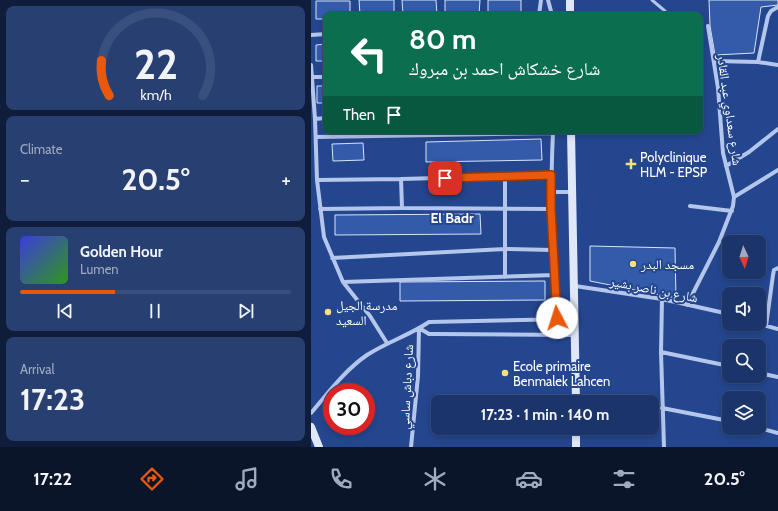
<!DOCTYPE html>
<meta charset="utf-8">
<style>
body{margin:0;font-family:Cabin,"Noto Naskh Arabic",sans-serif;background:#283f72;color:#f1f3f6;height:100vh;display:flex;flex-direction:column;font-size:15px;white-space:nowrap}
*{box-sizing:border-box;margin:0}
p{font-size:13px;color:#a0aac1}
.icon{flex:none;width:22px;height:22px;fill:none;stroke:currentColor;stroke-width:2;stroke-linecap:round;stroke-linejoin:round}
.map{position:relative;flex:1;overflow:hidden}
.panel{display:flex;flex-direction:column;gap:6px;padding:6px;background:#0f1d3a;width:311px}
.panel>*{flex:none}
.hud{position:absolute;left:12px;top:12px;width:380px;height:122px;border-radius:8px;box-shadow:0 2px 6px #0003,0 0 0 1px #394f7e;background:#0b6e4f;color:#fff;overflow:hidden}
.needle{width:26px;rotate:176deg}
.controls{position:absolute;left:411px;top:235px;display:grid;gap:8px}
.controls a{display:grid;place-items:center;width:44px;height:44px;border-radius:8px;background:#1b346a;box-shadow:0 2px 6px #0003,0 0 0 1px #394f7e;font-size:20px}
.speed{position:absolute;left:12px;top:383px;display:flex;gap:8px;font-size:20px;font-weight:700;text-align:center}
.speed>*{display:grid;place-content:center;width:52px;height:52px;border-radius:50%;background:#1b346a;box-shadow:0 2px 6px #0003,0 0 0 1px #394f7e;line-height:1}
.speed .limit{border:6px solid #d22;background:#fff;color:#111}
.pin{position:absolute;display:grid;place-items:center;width:34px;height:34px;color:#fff;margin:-17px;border-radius:8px;box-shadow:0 2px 6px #0006}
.me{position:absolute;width:44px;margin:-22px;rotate:355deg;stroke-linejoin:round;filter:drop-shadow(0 0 3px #0008)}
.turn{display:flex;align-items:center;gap:14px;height:84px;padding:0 20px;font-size:18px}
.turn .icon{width:52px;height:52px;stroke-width:2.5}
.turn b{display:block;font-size:28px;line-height:34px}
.then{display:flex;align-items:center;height:38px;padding:0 20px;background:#0003;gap:8px;font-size:15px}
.big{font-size:30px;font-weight:700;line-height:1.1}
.panel .tile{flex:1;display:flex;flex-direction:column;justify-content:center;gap:6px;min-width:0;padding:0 14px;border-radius:8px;background:#283f72}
.panel .dial{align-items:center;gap:0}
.dial svg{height:104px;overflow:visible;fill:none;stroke:#394f7e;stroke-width:7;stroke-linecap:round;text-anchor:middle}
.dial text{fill:#f1f3f6;stroke:none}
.song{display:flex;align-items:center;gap:12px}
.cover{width:48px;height:48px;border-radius:6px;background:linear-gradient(135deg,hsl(240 70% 55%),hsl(110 70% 35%))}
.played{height:4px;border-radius:2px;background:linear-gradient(90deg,#ea580c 35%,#394f7e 35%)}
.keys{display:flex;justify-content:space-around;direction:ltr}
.heat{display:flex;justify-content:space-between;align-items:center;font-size:22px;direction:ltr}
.trip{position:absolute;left:120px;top:395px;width:228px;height:40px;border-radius:8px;background:#1b346a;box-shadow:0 2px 6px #0003,0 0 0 1px #394f7e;font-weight:700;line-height:40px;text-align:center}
.tabs{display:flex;height:64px;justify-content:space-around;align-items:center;background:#0b152a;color:#a0aac1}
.tabs .icon{width:28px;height:28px}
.tabs .on{color:#ea580c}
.tabs b{font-size:18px;color:#f1f3f6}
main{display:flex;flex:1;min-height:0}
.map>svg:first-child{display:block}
.building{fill:#345baa;stroke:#d8e3f8}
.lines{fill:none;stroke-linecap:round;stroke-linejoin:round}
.lane{stroke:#b4c6eb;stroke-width:3}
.street{stroke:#b4c6eb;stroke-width:4}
.secondary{stroke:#dfe7f9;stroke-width:8}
.route-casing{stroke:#983908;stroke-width:10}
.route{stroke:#ea580c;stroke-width:7}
.poi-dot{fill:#f6e077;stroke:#24468e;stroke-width:1.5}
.labels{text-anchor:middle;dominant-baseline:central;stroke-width:4;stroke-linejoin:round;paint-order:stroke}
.street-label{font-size:13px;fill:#fff;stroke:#24468e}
.poi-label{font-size:13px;fill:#fff;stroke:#24468e;text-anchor:start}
.neighbourhood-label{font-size:14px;font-weight:bold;fill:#fff;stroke:#24468e}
</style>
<main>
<section class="panel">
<div class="tile dial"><svg viewBox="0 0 100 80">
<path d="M14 69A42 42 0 1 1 86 69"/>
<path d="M14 69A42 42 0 0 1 8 42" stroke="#ea580c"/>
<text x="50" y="56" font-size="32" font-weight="700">22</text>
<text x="50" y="72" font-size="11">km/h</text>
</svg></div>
<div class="tile"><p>Climate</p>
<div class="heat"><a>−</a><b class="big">20.5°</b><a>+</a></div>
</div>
<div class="tile">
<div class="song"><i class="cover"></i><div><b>Golden Hour</b><p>Lumen</p></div></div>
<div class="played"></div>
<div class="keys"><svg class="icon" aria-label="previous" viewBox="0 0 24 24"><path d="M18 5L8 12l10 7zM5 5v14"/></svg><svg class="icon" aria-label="pause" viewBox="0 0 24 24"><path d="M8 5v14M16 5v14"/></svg><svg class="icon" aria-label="next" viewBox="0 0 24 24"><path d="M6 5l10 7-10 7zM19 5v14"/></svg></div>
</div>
<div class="tile"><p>Arrival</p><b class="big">17:23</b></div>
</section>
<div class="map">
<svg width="467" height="447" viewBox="0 0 467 447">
<rect width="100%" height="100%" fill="#24468e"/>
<path class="building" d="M 48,0 L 83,0 L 83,15 L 49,15 Z
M 91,0 L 125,0 L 126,15 L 92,15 Z
M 134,0 L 169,0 L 168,15 L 134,15 Z
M 177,0 L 210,0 L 210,15 L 177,15 Z
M 398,0 L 467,0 L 467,5 L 450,7 L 443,53 L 404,55 L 399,26 Z
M 5,1 L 39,1 L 39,15 L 15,15 L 15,19 L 5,19 Z
M 15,44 L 15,61 L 5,61 L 5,45 Z
M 6,86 L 15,86 L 15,103 L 6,103 Z
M 230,139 L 231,160 L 115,162 L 115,142 Z
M 52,143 L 53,160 L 22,161 L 21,144 Z
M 169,214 L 170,234 L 24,235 L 24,215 Z
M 279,246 L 364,248 L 365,298 L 279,281 Z
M 234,281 L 234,300 L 89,301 L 89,282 Z"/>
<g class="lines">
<path class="lane" d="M 341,0 L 354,11"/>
<path class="street" d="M 237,0 L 241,15
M 228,15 L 230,0
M 0,35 L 15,34
M 403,61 L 447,62 L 457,16 L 460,11 L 467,7
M 447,62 L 467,65
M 0,65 L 4,119 L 6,180 L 13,237 L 32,282 L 59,316 L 76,343
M 1,77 L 15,77
M 4,119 L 15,118
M 242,132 C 239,199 239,267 248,335
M 5,137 L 242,133
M 415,166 L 438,152 L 467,129
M 194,176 L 194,277
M 90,179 L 91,208
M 6,180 L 90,179 L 240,175
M 240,192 L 261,192
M 423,197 L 467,170
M 379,206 L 421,211
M 9,209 L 91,208 L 240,209
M 21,258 L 194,249 L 242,250
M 32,282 L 243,275
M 264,286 L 351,299 L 418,314
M 351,299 L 350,352 L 353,447
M 376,305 L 408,242 L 422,206 L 423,197 L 412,153 L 407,88 L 397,26
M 448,324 L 467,329
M 455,326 L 462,275 L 463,270 L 467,268
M 108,328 L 118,334 L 124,334 L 263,335
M 350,352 L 418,366
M 448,373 L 467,377
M 351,408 L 418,421
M 0,413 C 17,393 34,370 56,355 C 76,342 99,335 118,322 L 263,319
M 448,428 L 467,433
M 100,447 L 107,376 L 108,328"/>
<path class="secondary" d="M 259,15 L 259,0
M 260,131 L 265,402
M 0,427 L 8,447
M 265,428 L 265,447"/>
</g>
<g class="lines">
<defs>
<path id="route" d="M 134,178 L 240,175 L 240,209 L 246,318"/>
</defs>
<use href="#route" class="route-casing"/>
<use href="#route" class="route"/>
</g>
<g class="poi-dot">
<path d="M318 158h4v4h4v4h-4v4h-4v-4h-4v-4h4z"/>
<circle cx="322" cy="264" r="4"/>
<circle cx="17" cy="312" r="4"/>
<circle cx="194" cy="373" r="4"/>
</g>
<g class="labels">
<g class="street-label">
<text transform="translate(419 110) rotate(82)">شارع سعداوي عبد القادر</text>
<text transform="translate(343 289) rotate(11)">شارع بن ناصر بشير</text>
<text transform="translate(95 387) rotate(-87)">شارع دباش ساسي</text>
</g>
<g class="poi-label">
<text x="329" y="157">Polyclinique<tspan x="329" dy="15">HLM - EPSP</tspan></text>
<text x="330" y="264">مسجد البدر</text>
<text x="25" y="305">مدرسة الجيل<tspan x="25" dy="15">السعيد</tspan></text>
<text x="202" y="366">Ecole primaire<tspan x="202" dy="15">Benmalek Lahcen</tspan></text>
</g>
<g class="neighbourhood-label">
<text x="141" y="218">El Badr</text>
</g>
</g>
</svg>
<div class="controls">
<a><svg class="needle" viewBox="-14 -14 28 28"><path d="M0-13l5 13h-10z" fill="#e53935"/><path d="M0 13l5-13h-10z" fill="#a0aac1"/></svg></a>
<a><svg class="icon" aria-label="sound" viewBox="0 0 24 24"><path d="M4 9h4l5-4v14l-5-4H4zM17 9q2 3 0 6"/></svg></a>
<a><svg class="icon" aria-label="search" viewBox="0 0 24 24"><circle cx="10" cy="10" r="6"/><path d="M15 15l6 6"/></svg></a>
<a><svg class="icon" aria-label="layers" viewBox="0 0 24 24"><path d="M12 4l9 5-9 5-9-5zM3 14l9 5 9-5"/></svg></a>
</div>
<div class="speed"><div class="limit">30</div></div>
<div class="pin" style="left:134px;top:178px;background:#d93025"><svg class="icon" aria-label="arrive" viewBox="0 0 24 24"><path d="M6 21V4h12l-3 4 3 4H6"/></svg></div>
<svg class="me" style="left:246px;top:318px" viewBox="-20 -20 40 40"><circle r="19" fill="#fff"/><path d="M0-13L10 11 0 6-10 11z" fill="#ea580c"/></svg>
<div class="trip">17:23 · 1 min · 140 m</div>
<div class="hud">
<div class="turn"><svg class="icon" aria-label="left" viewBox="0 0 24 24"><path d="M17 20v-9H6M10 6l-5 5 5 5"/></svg><div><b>80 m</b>شارع خشكاش احمد بن مبروك</div></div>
<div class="then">Then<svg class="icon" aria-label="arrive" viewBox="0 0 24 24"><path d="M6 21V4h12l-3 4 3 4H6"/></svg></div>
</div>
</div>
</main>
<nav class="tabs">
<b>17:22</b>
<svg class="icon on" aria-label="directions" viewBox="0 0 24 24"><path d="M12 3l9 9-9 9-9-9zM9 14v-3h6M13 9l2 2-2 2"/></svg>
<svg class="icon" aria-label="music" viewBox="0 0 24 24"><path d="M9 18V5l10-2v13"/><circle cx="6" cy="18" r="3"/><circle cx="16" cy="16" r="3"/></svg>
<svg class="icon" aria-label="phone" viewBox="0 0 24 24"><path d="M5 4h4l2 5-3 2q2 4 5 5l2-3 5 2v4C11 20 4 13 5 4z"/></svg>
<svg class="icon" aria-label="climate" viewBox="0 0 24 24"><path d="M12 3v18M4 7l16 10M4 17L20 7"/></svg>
<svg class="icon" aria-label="car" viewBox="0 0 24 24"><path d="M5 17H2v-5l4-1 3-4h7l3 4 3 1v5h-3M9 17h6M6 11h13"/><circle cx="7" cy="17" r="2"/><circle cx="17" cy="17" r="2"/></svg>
<svg class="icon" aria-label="filters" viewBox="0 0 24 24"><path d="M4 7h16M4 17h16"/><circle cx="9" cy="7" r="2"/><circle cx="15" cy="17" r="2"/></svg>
<b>20.5°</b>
</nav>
